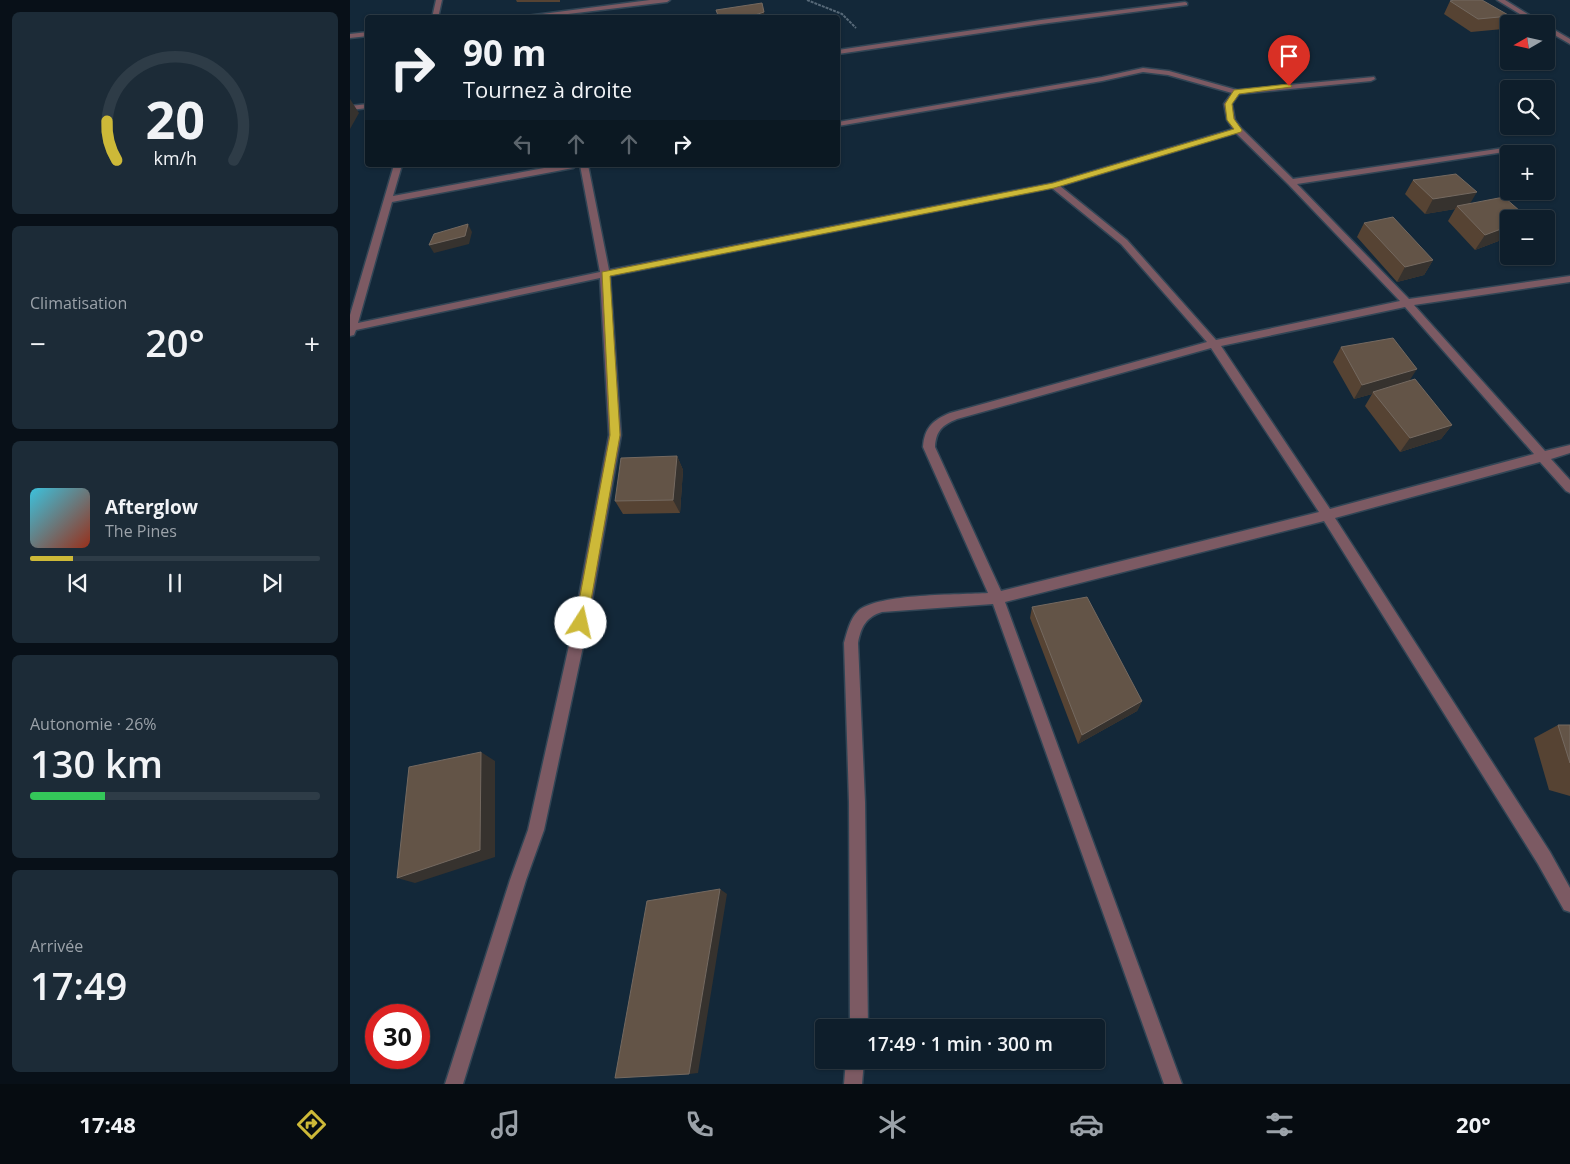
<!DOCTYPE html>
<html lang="fr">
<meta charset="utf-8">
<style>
body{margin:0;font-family:"Open Sans",sans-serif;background:#1c2b37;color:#f1f3f6;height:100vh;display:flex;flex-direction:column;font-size:19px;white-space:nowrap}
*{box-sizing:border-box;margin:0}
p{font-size:16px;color:#9ba2a9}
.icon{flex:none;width:28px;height:28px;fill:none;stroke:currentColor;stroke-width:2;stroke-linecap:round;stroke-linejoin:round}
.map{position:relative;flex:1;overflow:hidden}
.panel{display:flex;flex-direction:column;gap:12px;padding:12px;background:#081018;width:350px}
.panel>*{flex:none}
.top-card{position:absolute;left:15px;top:15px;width:475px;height:152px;border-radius:5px;box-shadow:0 1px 4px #0004,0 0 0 1px #2e3c47;background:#0e1e2b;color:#f1f3f6;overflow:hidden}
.needle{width:32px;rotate:261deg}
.buttons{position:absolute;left:1150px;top:15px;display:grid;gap:10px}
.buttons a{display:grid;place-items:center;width:55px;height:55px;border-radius:5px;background:#0e1e2b;box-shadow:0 1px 4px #0004,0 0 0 1px #2e3c47;font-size:25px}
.speed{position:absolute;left:15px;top:1004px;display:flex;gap:10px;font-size:25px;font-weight:700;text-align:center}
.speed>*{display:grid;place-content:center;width:65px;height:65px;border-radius:50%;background:#0e1e2b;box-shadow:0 1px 4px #0004,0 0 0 1px #2e3c47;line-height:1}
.speed .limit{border:8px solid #d22;background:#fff;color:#111}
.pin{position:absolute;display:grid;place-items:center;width:42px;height:42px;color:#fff;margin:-51px -21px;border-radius:50% 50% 50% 0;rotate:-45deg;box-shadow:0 0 5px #0007}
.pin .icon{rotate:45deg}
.me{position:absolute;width:55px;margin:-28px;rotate:10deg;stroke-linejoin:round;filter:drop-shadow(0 0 4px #0008)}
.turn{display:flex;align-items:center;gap:18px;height:105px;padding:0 15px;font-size:22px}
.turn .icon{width:65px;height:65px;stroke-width:2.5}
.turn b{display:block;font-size:35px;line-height:42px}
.lanes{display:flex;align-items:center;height:48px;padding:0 15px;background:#0003;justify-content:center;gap:25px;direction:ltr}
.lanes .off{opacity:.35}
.big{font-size:38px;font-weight:600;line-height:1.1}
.panel .widget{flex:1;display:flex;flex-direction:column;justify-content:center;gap:8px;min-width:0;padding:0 18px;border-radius:8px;background:#1c2b37}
.panel .dial{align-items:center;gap:0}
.dial svg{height:130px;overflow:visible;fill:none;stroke:#2e3c47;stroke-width:7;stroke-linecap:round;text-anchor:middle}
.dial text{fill:#f1f3f6;stroke:none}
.song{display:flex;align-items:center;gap:15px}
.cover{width:60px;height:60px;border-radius:8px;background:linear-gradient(135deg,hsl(190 70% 55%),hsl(10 70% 35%))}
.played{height:5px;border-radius:2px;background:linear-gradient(90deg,#cdb938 15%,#2e3c47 15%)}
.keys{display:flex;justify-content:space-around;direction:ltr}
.heat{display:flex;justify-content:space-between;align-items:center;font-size:28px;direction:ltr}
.charge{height:8px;border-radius:4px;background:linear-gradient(90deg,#34c759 26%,#2e3c47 0)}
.trip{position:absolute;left:465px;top:1019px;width:290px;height:50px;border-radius:5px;background:#0e1e2b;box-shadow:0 1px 4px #0004,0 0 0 1px #2e3c47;font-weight:600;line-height:50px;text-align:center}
.tabs{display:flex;height:80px;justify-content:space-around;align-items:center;background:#060c11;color:#9ba2a9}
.tabs .icon{width:35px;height:35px}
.tabs .on{color:#cdb938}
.tabs b{font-size:22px;color:#f1f3f6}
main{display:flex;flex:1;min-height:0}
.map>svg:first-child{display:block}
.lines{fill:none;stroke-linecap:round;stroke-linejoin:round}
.minor-casing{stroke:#314555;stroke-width:3}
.path{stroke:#576978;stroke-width:2;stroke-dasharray:3 1;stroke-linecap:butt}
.minor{fill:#7c5a63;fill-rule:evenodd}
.wall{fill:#564333}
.shaded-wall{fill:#36322e}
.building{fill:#635447;stroke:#746960}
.route{fill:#cdb938;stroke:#857824}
</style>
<main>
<section class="panel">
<div class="widget dial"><svg viewBox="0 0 100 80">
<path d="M14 69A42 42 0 1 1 86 69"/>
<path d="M14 69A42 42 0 0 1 8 45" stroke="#cdb938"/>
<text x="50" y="56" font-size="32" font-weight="700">20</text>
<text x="50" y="72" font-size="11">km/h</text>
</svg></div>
<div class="widget"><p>Climatisation</p>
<div class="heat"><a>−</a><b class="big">20°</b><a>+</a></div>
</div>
<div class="widget">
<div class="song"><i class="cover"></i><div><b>Afterglow</b><p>The Pines</p></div></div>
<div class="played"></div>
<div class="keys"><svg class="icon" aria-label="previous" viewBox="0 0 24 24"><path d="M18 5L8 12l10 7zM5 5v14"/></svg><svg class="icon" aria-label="pause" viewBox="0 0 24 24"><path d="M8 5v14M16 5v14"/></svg><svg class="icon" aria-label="next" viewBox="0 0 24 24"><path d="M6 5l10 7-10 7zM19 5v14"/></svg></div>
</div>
<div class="widget"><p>Autonomie · 26%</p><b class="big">130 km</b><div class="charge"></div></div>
<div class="widget"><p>Arrivée</p><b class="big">17:49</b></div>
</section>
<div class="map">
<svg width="1220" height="1084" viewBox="0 0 1220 1084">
<rect width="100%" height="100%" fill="#132839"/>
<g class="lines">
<defs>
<path id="minor" d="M 86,0 L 92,0 L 88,18 L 82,18 Z
M 300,0 L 320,0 L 317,2 L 185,18 L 161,18 Z
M 1147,0 L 1155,0 L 1194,24 L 1186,24 Z
M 835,2 L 837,3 L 837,5 L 691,24 L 488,54 L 488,50 L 691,20 Z
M 1196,25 L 1220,39 L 1220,44 L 1196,30 Z
M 18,32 L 18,36 L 0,38 L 0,34 Z
M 793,68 L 819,71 L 887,90 L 1024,77 L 1025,79 L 1021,81 L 889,94 L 882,104 L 885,120 L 891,128 L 943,179 L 1154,148 L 1158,150 L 1154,152 L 947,184 L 1059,299 L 1220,276 L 1220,282 L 1064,305 L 1195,451 L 1220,445 L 1220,453 L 1201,459 L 1220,480 L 1220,493 L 1216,491 L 1190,462 L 985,518 L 1200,852 L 1220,888 L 1220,912 L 1214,910 L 1188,864 L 974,521 L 655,602 L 832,1084 L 814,1084 L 643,604 L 532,612 C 516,617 511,627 508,643 L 515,802 L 518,1028 L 500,1028 L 499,802 L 494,643 C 497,632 500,619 508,611 C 528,593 610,595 638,593 L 573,447 C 574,428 583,420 600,413 L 857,342 L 771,244 L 702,188 L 260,276 L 271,435 L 238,623 L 194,830 L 176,880 L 113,1084 L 95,1084 L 160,880 L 178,830 L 224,623 L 259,435 L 250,278 L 6,330 L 4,335 L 0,336 L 0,315 L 44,165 L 52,165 L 43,196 L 210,165 L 227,165 L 223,168 L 42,202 L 8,323 L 250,272 L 230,165 L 238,165 L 259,270 L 703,183 L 883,129 L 877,120 L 874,104 L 882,93 L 818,75 L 793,72 L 752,81 L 488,126 L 488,122 L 752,77 ZM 886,133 L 938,184 L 1050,301 L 866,340 L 777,240 L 710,186 ZM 1055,307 L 1184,454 L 980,509 L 871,346 ZM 861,348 L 969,512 L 651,591 L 585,447 C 586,431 592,425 607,419 Z
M 18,104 L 18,108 L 0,110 L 0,106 Z
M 496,1060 L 514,1060 L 512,1084 L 494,1084 Z"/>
</defs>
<use href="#minor" class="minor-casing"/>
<path class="path" d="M 457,0 L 492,14 L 506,28"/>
<use href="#minor" class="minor"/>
</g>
<path class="wall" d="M 166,0 L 210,0 L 210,2 L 167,2 Z
M 1100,1 L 1160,16 L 1153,29 L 1121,32 L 1094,14 Z
M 1063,180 L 1159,219 L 1159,237 L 1125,250 L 1098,221 L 1105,209 L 1075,214 L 1055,194 Z
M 1014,223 L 1083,260 L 1074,275 L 1047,282 L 1007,237 Z
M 991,347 L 1060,380 L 1102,425 L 1091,439 L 1050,452 L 1015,406 L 1022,394 L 1004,399 L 983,362 Z
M 327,456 L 333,470 L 330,513 L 273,514 L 265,501 Z
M 682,607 L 792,701 L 787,711 L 728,744 L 680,618 Z
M 1208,725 L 1220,725 L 1220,796 L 1199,790 L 1184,738 Z"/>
<path class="shaded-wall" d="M 414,12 L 415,18 L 406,18 L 405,15 Z
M 0,99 L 9,113 L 0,129 Z
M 1127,192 L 1118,207 L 1107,206 L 1105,209 L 1075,214 L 1083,199 Z
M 118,224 L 122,232 L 119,244 L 84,253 L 79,245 Z
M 1159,226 L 1159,237 L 1125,250 L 1135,235 Z
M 1083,260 L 1074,275 L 1047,282 L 1055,267 Z
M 1067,369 L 1058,383 L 1023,392 L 1022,394 L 1004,399 L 1012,385 Z
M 1102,425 L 1091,439 L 1050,452 L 1060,438 Z
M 327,456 L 333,470 L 330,513 L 323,500 Z
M 792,701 L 787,711 L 728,744 L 732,735 Z
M 131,752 L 145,761 L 145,857 L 65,883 L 47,878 Z
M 370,889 L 377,894 L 348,1073 L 339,1074 Z"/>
<path class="building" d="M 1104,0 L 1132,0 L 1160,16 L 1128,19 L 1100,1 Z
M 412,3 L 414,12 L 405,15 L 406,18 L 369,18 L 366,10 Z
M 1106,174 L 1127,192 L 1083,199 L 1063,180 Z
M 1154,197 L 1179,219 L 1159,219 L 1159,226 L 1135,235 L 1107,206 Z
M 1043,217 L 1083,260 L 1055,267 L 1014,223 Z
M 118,224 L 115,236 L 79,245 L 84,234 Z
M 1043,338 L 1067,369 L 1012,385 L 991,347 Z
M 1065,379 L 1102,425 L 1060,438 L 1023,392 Z
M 327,456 L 323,500 L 265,501 L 271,458 Z
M 737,597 L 792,701 L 732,735 L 682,607 Z
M 1208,725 L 1220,725 L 1220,763 Z
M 131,752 L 130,850 L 47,878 L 59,767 Z
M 370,889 L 339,1074 L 265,1078 L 297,901 Z"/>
<path class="route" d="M 939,84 L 942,86 L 941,87 L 889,94 L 882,104 L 884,119 L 892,130 L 891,132 L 704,188 L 260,276 L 270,435 L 237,623 L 236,627 L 231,628 L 227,627 L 225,623 L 260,435 L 252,272 L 703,183 L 884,129 L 877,120 L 875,104 L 884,90 Z"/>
</svg>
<div class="buttons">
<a><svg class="needle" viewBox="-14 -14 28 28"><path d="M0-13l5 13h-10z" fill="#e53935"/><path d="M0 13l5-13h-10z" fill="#9ba2a9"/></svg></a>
<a><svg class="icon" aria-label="search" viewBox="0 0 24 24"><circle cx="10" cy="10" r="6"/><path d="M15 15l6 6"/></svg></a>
<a>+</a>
<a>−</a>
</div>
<div class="speed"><div class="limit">30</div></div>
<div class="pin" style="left:939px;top:86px;background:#d93025"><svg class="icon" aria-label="arrive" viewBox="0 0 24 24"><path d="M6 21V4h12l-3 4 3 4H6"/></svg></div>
<svg class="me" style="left:231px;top:623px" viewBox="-20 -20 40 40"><circle r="19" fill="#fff"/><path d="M0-13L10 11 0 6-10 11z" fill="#cdb938"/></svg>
<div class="trip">17:49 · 1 min · 300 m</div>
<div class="top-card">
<div class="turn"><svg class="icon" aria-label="right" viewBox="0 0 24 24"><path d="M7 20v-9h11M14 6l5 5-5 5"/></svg><div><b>90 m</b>Tournez à droite</div></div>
<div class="lanes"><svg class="icon off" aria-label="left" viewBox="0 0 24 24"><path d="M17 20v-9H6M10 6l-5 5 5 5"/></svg><svg class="icon off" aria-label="ahead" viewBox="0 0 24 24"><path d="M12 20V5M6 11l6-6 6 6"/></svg><svg class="icon off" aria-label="ahead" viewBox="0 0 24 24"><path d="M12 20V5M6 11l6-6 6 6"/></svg><svg class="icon" aria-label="right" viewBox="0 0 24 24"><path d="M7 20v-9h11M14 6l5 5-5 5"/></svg></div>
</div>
</div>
</main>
<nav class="tabs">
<b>17:48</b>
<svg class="icon on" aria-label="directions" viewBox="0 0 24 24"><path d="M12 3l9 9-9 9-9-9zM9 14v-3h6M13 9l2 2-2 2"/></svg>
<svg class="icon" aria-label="music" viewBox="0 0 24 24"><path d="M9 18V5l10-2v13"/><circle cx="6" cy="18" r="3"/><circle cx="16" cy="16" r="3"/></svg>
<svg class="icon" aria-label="phone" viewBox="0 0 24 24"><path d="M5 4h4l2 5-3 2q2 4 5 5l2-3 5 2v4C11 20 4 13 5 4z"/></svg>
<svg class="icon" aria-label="climate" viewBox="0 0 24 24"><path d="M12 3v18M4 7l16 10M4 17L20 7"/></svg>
<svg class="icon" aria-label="car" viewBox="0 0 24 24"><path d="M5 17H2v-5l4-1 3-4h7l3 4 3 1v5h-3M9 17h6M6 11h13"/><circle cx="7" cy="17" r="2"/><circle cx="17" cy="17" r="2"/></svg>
<svg class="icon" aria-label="filters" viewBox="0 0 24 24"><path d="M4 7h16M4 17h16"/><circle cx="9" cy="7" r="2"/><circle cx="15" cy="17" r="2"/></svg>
<b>20°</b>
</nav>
